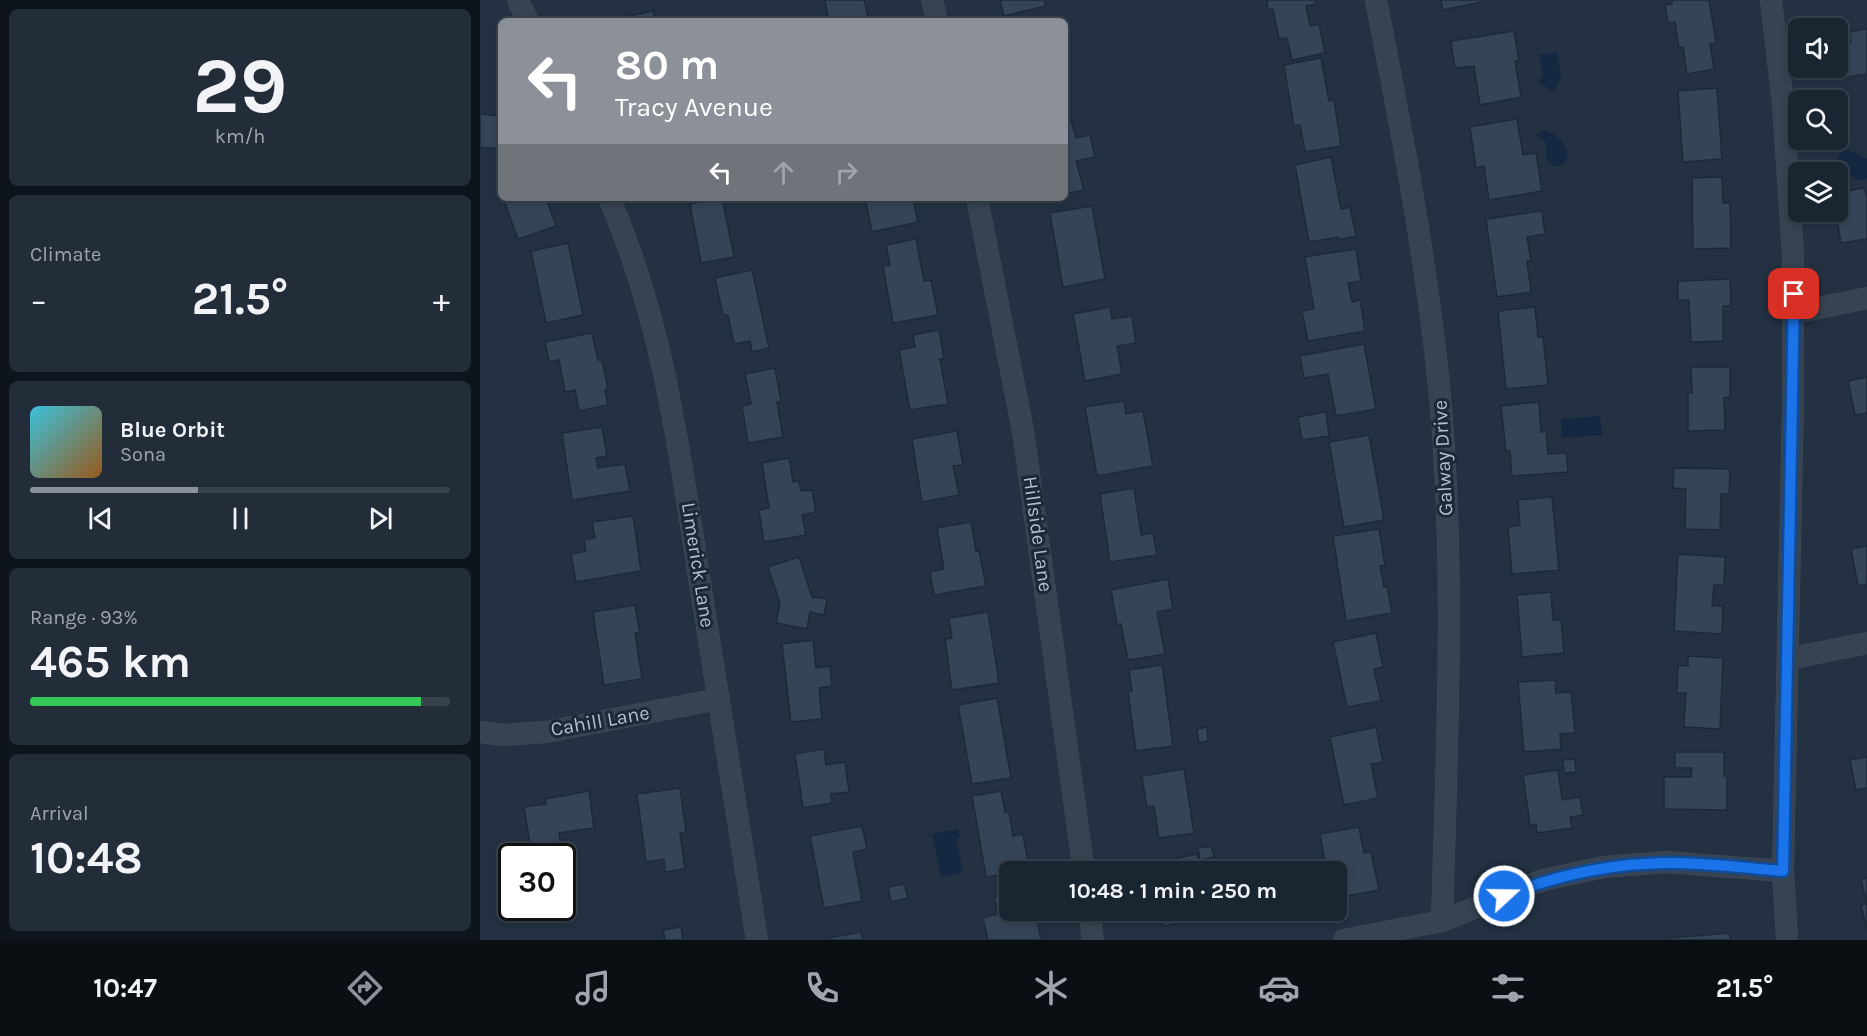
<!DOCTYPE html>
<meta charset="utf-8">
<style>
body{margin:0;font-family:Karla,sans-serif;background:#232d3a;color:#f1f3f6;height:100vh;display:flex;flex-direction:column;font-size:22px;white-space:nowrap}
*{box-sizing:border-box;margin:0}
p{font-size:20px;color:#9fa5ac}
.icon{flex:none;width:33px;height:33px;fill:none;stroke:currentColor;stroke-width:2;stroke-linecap:round;stroke-linejoin:round}
.map{position:relative;flex:1;overflow:hidden}
.drawer{display:flex;flex-direction:column;gap:9px;padding:9px;background:#0e141c;width:480px}
.drawer>*{flex:none}
.hud{position:absolute;left:18px;top:18px;width:570px;height:183px;border-radius:9px;box-shadow:0 3px 9px #0003,0 0 0 2px #38424d;background:#8c9099;color:#fff;overflow:hidden}
.controls{position:absolute;left:1308px;top:18px;display:grid;gap:12px}
.controls a{display:grid;place-items:center;width:60px;height:60px;border-radius:9px;background:#1a2532;box-shadow:0 3px 9px #0003,0 0 0 2px #38424d;font-size:30px}
.speed{position:absolute;left:18px;top:843px;display:flex;gap:12px;font-size:30px;font-weight:700;text-align:center}
.speed>*{display:grid;place-content:center;width:78px;height:78px;border-radius:50%;background:#1a2532;box-shadow:0 3px 9px #0003,0 0 0 2px #38424d;line-height:1}
.speed .limit{border:3px solid #111;border-radius:9px;background:#fff;color:#111}
.pin{position:absolute;display:grid;place-items:center;width:51px;height:51px;color:#fff;margin:-26px;border-radius:12px;box-shadow:0 3px 9px #0006}
.me{position:absolute;width:66px;margin:-33px;rotate:69deg;stroke-linejoin:round;filter:drop-shadow(0 0 4px #0008)}
.turn{display:flex;align-items:center;gap:21px;height:126px;padding:0 18px;font-size:27px}
.turn .icon{width:78px;height:78px;stroke-width:2.5}
.turn b{display:block;font-size:42px;line-height:51px}
.lanes{display:flex;align-items:center;height:57px;padding:0 18px;background:#0003;justify-content:center;gap:30px;direction:ltr}
.lanes .off{opacity:.35}
.big{font-size:45px;font-weight:700;line-height:1.1}
.drawer .widget{flex:1;display:flex;flex-direction:column;justify-content:center;gap:9px;min-width:0;padding:0 21px;border-radius:9px;background:#232d3a}
.drawer .dial{align-items:center;gap:0}
.dial b{font-size:78px;line-height:1}
.song{display:flex;align-items:center;gap:18px}
.cover{width:72px;height:72px;border-radius:9px;background:linear-gradient(135deg,hsl(190 70% 55%),hsl(30 70% 35%))}
.played{height:6px;border-radius:3px;background:linear-gradient(90deg,#8c9099 40%,#38424d 40%)}
.keys{display:flex;justify-content:space-around;direction:ltr}
.heat{display:flex;justify-content:space-between;align-items:center;font-size:33px;direction:ltr}
.charge{height:9px;border-radius:4px;background:linear-gradient(90deg,#34c759 93%,#38424d 0)}
.trip{position:absolute;left:519px;top:861px;width:348px;height:60px;border-radius:9px;background:#1a2532;box-shadow:0 3px 9px #0003,0 0 0 2px #38424d;font-weight:700;line-height:60px;text-align:center}
.tab-bar{display:flex;height:96px;justify-content:space-around;align-items:center;background:#0a0f14;color:#9fa5ac}
.tab-bar .icon{width:42px;height:42px}
.tab-bar .selected{color:#8c9099}
.tab-bar b{font-size:27px;color:#f1f3f6}
main{display:flex;flex:1;min-height:0}
.map>svg:first-child{display:block}
.water{fill:#152841}
.building{fill:#354558;stroke:#1e2a38;stroke-width:1.5}
.lines{fill:none;stroke-linecap:round;stroke-linejoin:round}
.minor-casing{stroke:#414c5a;stroke-width:22}
.minor{stroke:#374351;stroke-width:21}
.route-casing{stroke:#114b97;stroke-width:15}
.route{stroke:#1a73e8;stroke-width:10}
.labels{text-anchor:middle;dominant-baseline:central;stroke-width:6;stroke-linejoin:round;paint-order:stroke}
.street-label{font-size:20px;fill:#b4becc;stroke:#1c2836}
</style>
<main>
<section class="drawer">
<div class="widget dial"><b>29</b><p>km/h</p></div>
<div class="widget"><p>Climate</p>
<div class="heat"><a>−</a><b class="big">21.5°</b><a>+</a></div>
</div>
<div class="widget">
<div class="song"><i class="cover"></i><div><b>Blue Orbit</b><p>Sona</p></div></div>
<div class="played"></div>
<div class="keys"><svg class="icon" aria-label="previous" viewBox="0 0 24 24"><path d="M18 5L8 12l10 7zM5 5v14"/></svg><svg class="icon" aria-label="pause" viewBox="0 0 24 24"><path d="M8 5v14M16 5v14"/></svg><svg class="icon" aria-label="next" viewBox="0 0 24 24"><path d="M6 5l10 7-10 7zM19 5v14"/></svg></div>
</div>
<div class="widget"><p>Range · 93%</p><b class="big">465 km</b><div class="charge"></div></div>
<div class="widget"><p>Arrival</p><b class="big">10:48</b></div>
</section>
<div class="map">
<svg width="1387" height="940" viewBox="0 0 1387 940">
<rect width="100%" height="100%" fill="#233142"/>
<path class="water" d="M 1077,52 L 1081,78 L 1073,91 L 1058,82 L 1063,75 L 1059,55 Z
M 1064,130 C 1079,134 1095,150 1083,165 L 1073,166 L 1066,159 L 1066,144 L 1065,141 L 1058,138 L 1057,134 Z
M 1364,148 L 1387,159 L 1387,179 L 1379,180 L 1354,167 Z
M 1120,416 L 1122,435 L 1082,438 L 1081,419 Z
M 478,829 L 480,837 L 476,839 L 483,872 L 461,877 L 452,834 Z"/>
<path class="building" d="M 345,0 L 384,0 L 389,21 L 349,21 Z
M 520,0 L 564,0 L 566,6 L 524,16 Z
M 787,0 L 835,0 L 836,4 L 826,6 L 830,26 L 839,24 L 845,53 L 812,60 L 807,38 L 799,39 L 793,9 L 788,9 Z
M 961,0 L 1000,0 L 1001,2 L 963,10 Z
M 1192,0 L 1229,0 L 1236,43 L 1230,44 L 1234,69 L 1207,74 L 1203,47 L 1199,48 L 1195,22 L 1188,23 L 1185,5 L 1192,4 Z
M 173,11 L 175,21 L 131,21 L 130,20 Z
M 1387,29 L 1387,74 L 1354,79 L 1352,68 L 1358,68 L 1358,45 L 1371,42 L 1369,32 Z
M 1034,31 L 1039,60 L 1035,61 L 1041,97 L 1000,105 L 994,66 L 975,68 L 971,41 Z
M 841,58 L 849,101 L 854,100 L 861,146 L 825,152 L 820,125 L 814,126 L 804,65 Z
M 1237,88 L 1242,159 L 1203,162 L 1198,91 Z
M 0,114 L 21,116 L 21,149 L 0,147 Z
M 1037,119 L 1043,155 L 1056,153 L 1062,191 L 1009,200 L 1004,166 L 996,168 L 990,127 Z
M 591,121 L 596,138 L 610,135 L 615,157 L 596,161 L 604,190 L 585,194 L 585,122 Z
M 851,157 L 861,209 L 870,207 L 876,236 L 859,240 L 858,237 L 829,242 L 815,165 Z
M 1242,177 L 1243,203 L 1250,203 L 1251,248 L 1213,249 L 1212,178 Z
M 1384,188 L 1387,197 L 1387,239 L 1361,243 L 1356,212 L 1358,212 L 1358,201 L 1369,199 L 1367,191 Z
M 23,198 L 66,198 L 76,226 L 38,239 Z
M 242,198 L 254,257 L 221,263 L 210,204 Z
M 385,198 L 433,198 L 438,222 L 392,232 Z
M 612,206 L 625,279 L 583,287 L 570,213 Z
M 1062,211 L 1065,234 L 1047,237 L 1051,261 L 1047,261 L 1051,292 L 1017,297 L 1006,219 Z
M 436,239 L 444,281 L 451,280 L 458,315 L 413,323 L 403,266 L 410,265 L 406,245 Z
M 88,243 L 103,315 L 66,323 L 51,251 Z
M 876,249 L 881,281 L 868,283 L 872,302 L 880,300 L 885,331 L 828,341 L 822,311 L 834,309 L 825,257 Z
M 272,270 L 289,348 L 272,352 L 270,341 L 254,344 L 248,315 L 243,315 L 235,278 Z
M 1250,279 L 1251,306 L 1243,306 L 1243,341 L 1211,342 L 1209,300 L 1198,300 L 1198,281 Z
M 630,307 L 632,319 L 652,316 L 656,343 L 637,346 L 642,374 L 605,381 L 593,314 Z
M 1055,307 L 1058,337 L 1063,337 L 1068,385 L 1026,389 L 1018,311 Z
M 459,330 L 464,359 L 460,359 L 468,404 L 430,410 L 419,350 L 435,347 L 433,335 Z
M 112,333 L 118,360 L 122,360 L 128,389 L 125,390 L 128,405 L 99,411 L 95,390 L 85,392 L 79,360 L 69,362 L 65,342 Z
M 884,344 L 896,409 L 856,416 L 848,374 L 824,378 L 820,356 Z
M 1211,367 L 1250,367 L 1250,397 L 1244,398 L 1245,430 L 1208,431 L 1208,393 L 1212,393 Z
M 295,368 L 301,401 L 297,402 L 303,437 L 268,443 L 262,406 L 271,404 L 265,374 Z
M 1387,377 L 1387,413 L 1375,415 L 1368,381 Z
M 644,401 L 646,414 L 663,411 L 673,466 L 617,476 L 605,407 Z
M 1059,402 L 1061,432 L 1066,431 L 1068,454 L 1086,453 L 1088,472 L 1032,476 L 1030,451 L 1026,451 L 1021,406 Z
M 846,412 L 849,436 L 822,440 L 818,417 Z
M 122,427 L 127,456 L 116,458 L 118,468 L 145,464 L 150,491 L 92,500 L 82,433 Z
M 477,431 L 483,465 L 473,466 L 479,495 L 442,502 L 432,439 Z
M 889,435 L 904,520 L 864,527 L 849,442 Z
M 309,458 L 313,482 L 319,481 L 321,491 L 332,490 L 336,512 L 322,515 L 326,535 L 284,542 L 279,510 L 289,508 L 282,463 Z
M 1194,468 L 1250,469 L 1249,494 L 1241,494 L 1240,530 L 1205,529 L 1206,489 L 1193,488 Z
M 654,488 L 661,535 L 673,533 L 677,555 L 630,562 L 620,494 Z
M 1072,497 L 1079,570 L 1032,574 L 1028,527 L 1040,525 L 1038,500 Z
M 153,516 L 161,571 L 96,582 L 91,554 L 106,551 L 104,540 L 115,538 L 112,522 Z
M 491,522 L 496,551 L 499,550 L 506,586 L 454,595 L 450,572 L 464,569 L 457,528 Z
M 899,529 L 905,565 L 900,566 L 904,587 L 907,586 L 912,613 L 866,621 L 853,536 Z
M 1387,546 L 1387,584 L 1378,586 L 1371,549 Z
M 1198,554 L 1245,557 L 1244,585 L 1234,585 L 1232,606 L 1243,606 L 1242,634 L 1194,631 Z
M 319,557 L 332,597 L 347,599 L 344,615 L 330,612 L 327,629 L 296,623 L 300,603 L 288,567 Z
M 688,579 L 693,609 L 677,612 L 685,654 L 648,660 L 641,624 L 637,625 L 631,590 Z
M 1071,592 L 1073,620 L 1081,620 L 1084,653 L 1042,657 L 1037,595 Z
M 155,605 L 160,633 L 155,633 L 162,679 L 124,685 L 113,612 Z
M 508,612 L 519,683 L 472,690 L 465,639 L 472,638 L 469,618 Z
M 896,633 L 903,667 L 894,669 L 901,701 L 867,707 L 853,642 Z
M 333,640 L 336,668 L 350,666 L 352,686 L 339,688 L 342,719 L 311,722 L 302,644 Z
M 1208,656 L 1243,658 L 1240,729 L 1204,727 L 1206,693 L 1197,693 L 1198,665 L 1208,666 Z
M 682,665 L 693,746 L 656,751 L 648,692 L 652,691 L 649,670 Z
M 1075,680 L 1076,693 L 1091,692 L 1095,733 L 1080,734 L 1081,749 L 1044,752 L 1038,682 Z
M 517,698 L 531,778 L 492,784 L 478,705 Z
M 727,727 L 728,741 L 719,743 L 717,729 Z
M 896,727 L 903,762 L 891,764 L 898,798 L 864,805 L 850,737 Z
M 344,749 L 346,765 L 365,762 L 369,792 L 351,794 L 352,803 L 323,808 L 315,754 Z
M 1195,752 L 1244,752 L 1244,776 L 1247,776 L 1247,810 L 1184,809 L 1184,777 L 1211,777 L 1212,768 L 1195,768 Z
M 1387,757 L 1387,788 L 1376,790 L 1370,760 Z
M 1095,759 L 1096,772 L 1084,773 L 1083,760 Z
M 704,769 L 714,833 L 679,838 L 674,806 L 667,807 L 662,776 Z
M 1078,770 L 1082,800 L 1100,797 L 1103,815 L 1090,817 L 1092,828 L 1057,833 L 1056,824 L 1050,825 L 1043,775 Z
M 200,788 L 206,832 L 200,833 L 205,869 L 185,872 L 184,859 L 166,862 L 157,794 Z
M 109,791 L 114,828 L 79,833 L 81,845 L 51,850 L 44,807 L 66,804 L 65,799 Z
M 521,791 L 525,812 L 529,812 L 533,836 L 543,834 L 549,870 L 506,877 L 492,796 Z
M 382,826 L 387,849 L 373,852 L 382,901 L 344,908 L 330,836 Z
M 879,827 L 884,853 L 891,852 L 899,890 L 856,898 L 856,872 L 847,872 L 840,834 Z
M 731,846 L 734,857 L 720,860 L 718,848 Z
M 717,854 L 720,872 L 682,872 L 680,862 Z
M 1387,878 L 1387,930 L 1381,905 L 1387,904 L 1381,879 Z
M 424,884 L 428,898 L 411,902 L 408,887 Z
M 530,894 L 530,910 L 555,910 L 561,940 L 508,940 L 503,918 L 518,914 L 514,897 Z
M 681,910 L 729,910 L 730,917 L 684,926 Z
M 201,927 L 203,940 L 185,940 L 183,930 Z
M 381,932 L 383,940 L 349,940 L 349,938 Z
M 1250,933 L 1250,940 L 1189,940 L 1189,938 Z"/>
<g class="lines">
<defs>
<path id="minor" d="M 38,0 L 48,21
M 452,0 L 457,21
M 896,0 C 921,128 946,256 959,386 C 976,563 967,743 962,921
M 1291,0 L 1303,104 L 1313,254 L 1313,405 L 1303,871 L 1307,940
M 129,198 C 182,318 199,448 219,577 C 238,698 258,819 277,940
M 497,198 L 543,431 L 604,872
M 1314,313 L 1387,298
M 1308,659 L 1387,643
M 0,732 L 23,735 L 66,732 L 239,699
M 609,910 L 613,940
M 864,940 L 962,921 L 1063,880 L 1124,867 L 1186,862 L 1303,871"/>
</defs>
<use href="#minor" class="minor-casing"/>
<use href="#minor" class="minor"/>
</g>
<g class="lines">
<defs>
<path id="route" d="M 1024,896 C 1077,875 1127,864 1184,863 C 1223,862 1264,868 1303,871 L 1314,294"/>
</defs>
<use href="#route" class="route-casing"/>
<use href="#route" class="route"/>
</g>
<g class="labels">
<g class="street-label">
<text transform="translate(963 458) rotate(-93)">Galway Drive</text>
<text transform="translate(558 534) rotate(82)">Hillside Lane</text>
<text transform="translate(218 565) rotate(81)">Limerick Lane</text>
<text transform="translate(120 721) rotate(-10)">Cahill Lane</text>
</g>
</g>
</svg>
<div class="controls">
<a><svg class="icon" aria-label="sound" viewBox="0 0 24 24"><path d="M4 9h4l5-4v14l-5-4H4zM17 9q2 3 0 6"/></svg></a>
<a><svg class="icon" aria-label="search" viewBox="0 0 24 24"><circle cx="10" cy="10" r="6"/><path d="M15 15l6 6"/></svg></a>
<a><svg class="icon" aria-label="layers" viewBox="0 0 24 24"><path d="M12 4l9 5-9 5-9-5zM3 14l9 5 9-5"/></svg></a>
</div>
<div class="speed"><div class="limit">30</div></div>
<div class="pin" style="left:1314px;top:294px;background:#d93025"><svg class="icon" aria-label="arrive" viewBox="0 0 24 24"><path d="M6 21V4h12l-3 4 3 4H6"/></svg></div>
<svg class="me" style="left:1024px;top:896px" viewBox="-20 -20 40 40"><circle r="17" fill="#1a73e8" stroke="#fff" stroke-width="3"/><path d="M0-11L8 9 0 5-8 9z" fill="#fff"/></svg>
<div class="trip">10:48 · 1 min · 250 m</div>
<div class="hud">
<div class="turn"><svg class="icon" aria-label="left" viewBox="0 0 24 24"><path d="M17 20v-9H6M10 6l-5 5 5 5"/></svg><div><b>80 m</b>Tracy Avenue</div></div>
<div class="lanes"><svg class="icon" aria-label="left" viewBox="0 0 24 24"><path d="M17 20v-9H6M10 6l-5 5 5 5"/></svg><svg class="icon off" aria-label="ahead" viewBox="0 0 24 24"><path d="M12 20V5M6 11l6-6 6 6"/></svg><svg class="icon off" aria-label="right" viewBox="0 0 24 24"><path d="M7 20v-9h11M14 6l5 5-5 5"/></svg></div>
</div>
</div>
</main>
<nav class="tab-bar">
<b>10:47</b>
<svg class="icon selected" aria-label="directions" viewBox="0 0 24 24"><path d="M12 3l9 9-9 9-9-9zM9 14v-3h6M13 9l2 2-2 2"/></svg>
<svg class="icon" aria-label="music" viewBox="0 0 24 24"><path d="M9 18V5l10-2v13"/><circle cx="6" cy="18" r="3"/><circle cx="16" cy="16" r="3"/></svg>
<svg class="icon" aria-label="phone" viewBox="0 0 24 24"><path d="M5 4h4l2 5-3 2q2 4 5 5l2-3 5 2v4C11 20 4 13 5 4z"/></svg>
<svg class="icon" aria-label="climate" viewBox="0 0 24 24"><path d="M12 3v18M4 7l16 10M4 17L20 7"/></svg>
<svg class="icon" aria-label="car" viewBox="0 0 24 24"><path d="M5 17H2v-5l4-1 3-4h7l3 4 3 1v5h-3M9 17h6M6 11h13"/><circle cx="7" cy="17" r="2"/><circle cx="17" cy="17" r="2"/></svg>
<svg class="icon" aria-label="filters" viewBox="0 0 24 24"><path d="M4 7h16M4 17h16"/><circle cx="9" cy="7" r="2"/><circle cx="15" cy="17" r="2"/></svg>
<b>21.5°</b>
</nav>
